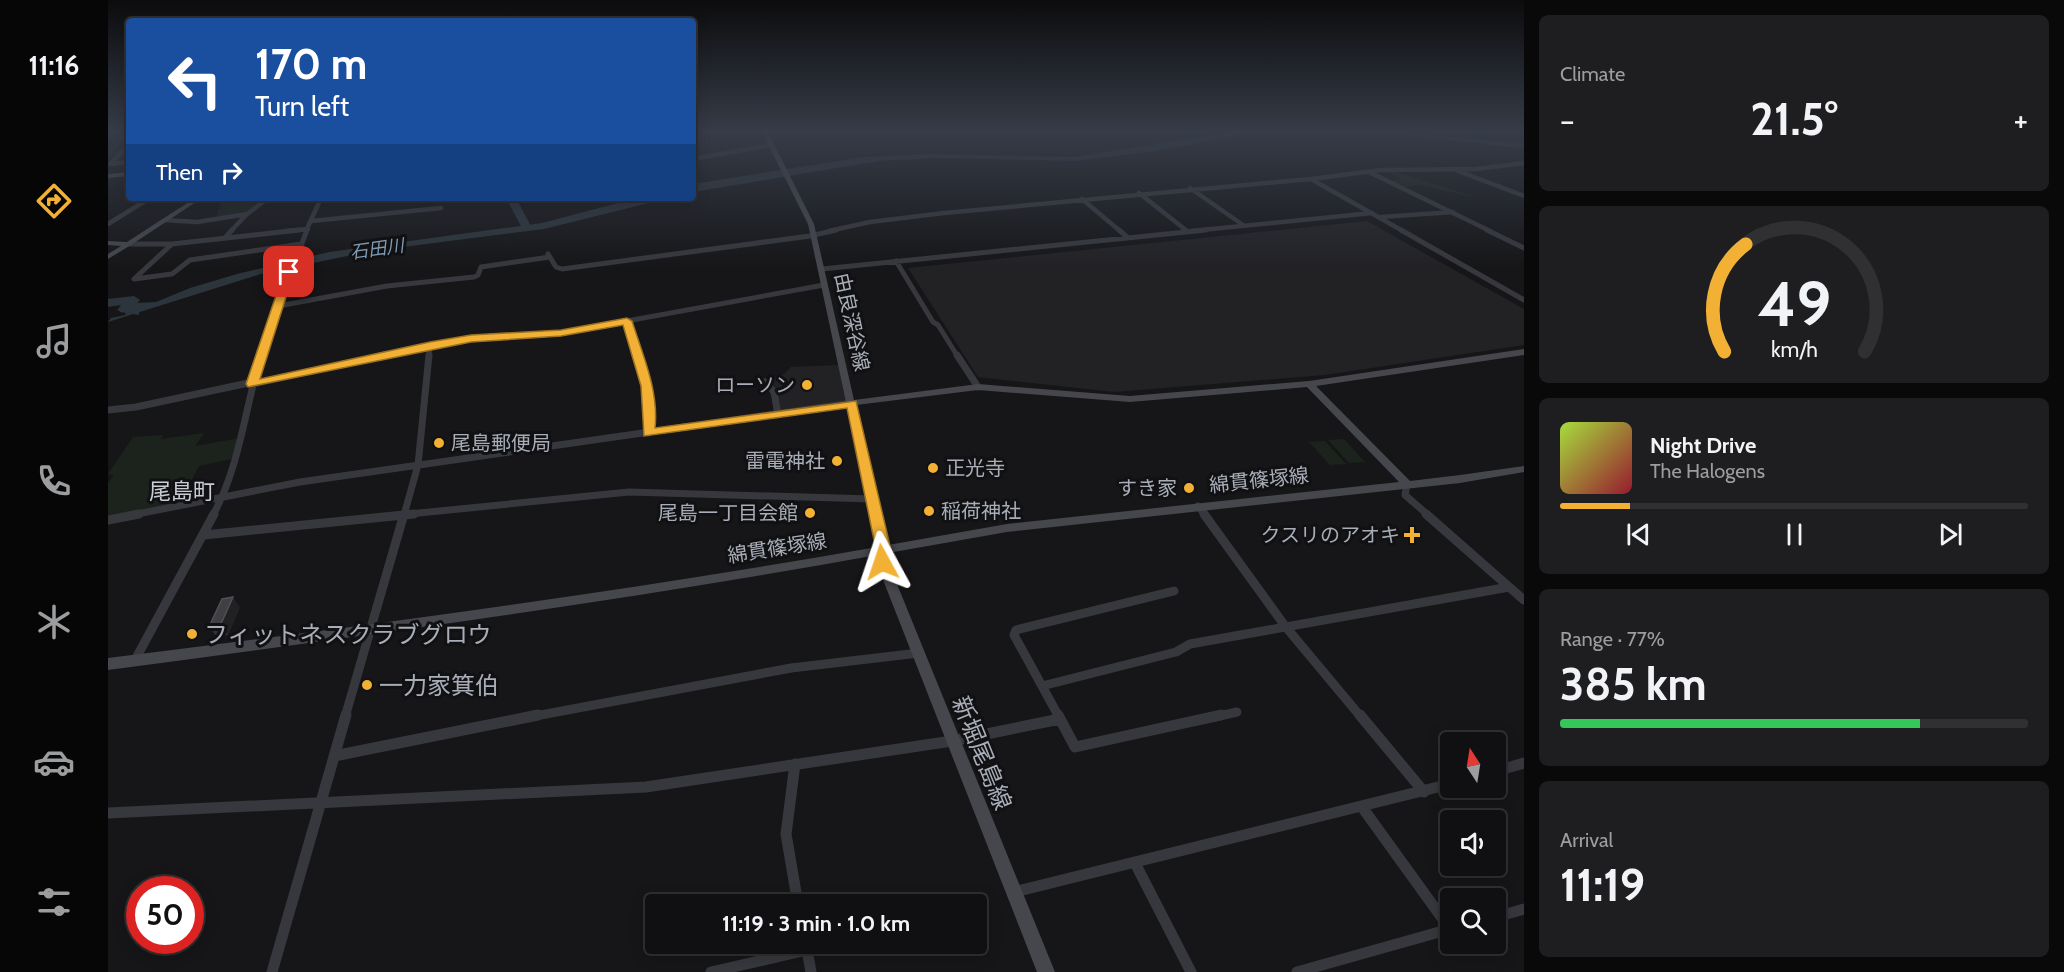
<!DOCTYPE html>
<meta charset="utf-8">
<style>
body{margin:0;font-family:Cabin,"Noto Sans JP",sans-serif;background:#1e1e20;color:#f1f3f6;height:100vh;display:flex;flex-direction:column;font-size:22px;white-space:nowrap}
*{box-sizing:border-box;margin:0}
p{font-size:20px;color:#9c9d9f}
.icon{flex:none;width:33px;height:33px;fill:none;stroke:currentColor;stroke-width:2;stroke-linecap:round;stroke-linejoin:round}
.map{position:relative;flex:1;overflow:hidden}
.sheet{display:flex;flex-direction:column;gap:15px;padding:15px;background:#09090a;width:540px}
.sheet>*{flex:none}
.top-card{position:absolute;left:18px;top:18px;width:570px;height:183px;border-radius:6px;box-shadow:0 3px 15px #0003,0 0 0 2px #303032;background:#1a4fa0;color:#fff;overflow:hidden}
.needle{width:39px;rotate:348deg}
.buttons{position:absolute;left:1332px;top:732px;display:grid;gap:12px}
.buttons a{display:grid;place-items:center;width:66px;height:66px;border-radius:6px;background:#101012;box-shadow:0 3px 15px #0003,0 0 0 2px #303032;font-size:30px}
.speed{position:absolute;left:18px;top:876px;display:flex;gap:12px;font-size:30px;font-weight:700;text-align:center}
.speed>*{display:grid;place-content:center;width:78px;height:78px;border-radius:50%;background:#101012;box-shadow:0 3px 15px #0003,0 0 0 2px #303032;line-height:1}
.speed .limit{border:9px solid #d22;background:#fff;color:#111}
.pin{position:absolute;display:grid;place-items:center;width:51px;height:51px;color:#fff;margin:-26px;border-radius:12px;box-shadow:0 3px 9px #0006}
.me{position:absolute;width:66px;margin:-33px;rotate:355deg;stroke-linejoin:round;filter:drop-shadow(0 0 4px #0008)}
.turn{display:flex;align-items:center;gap:21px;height:126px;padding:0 30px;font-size:27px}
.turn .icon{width:78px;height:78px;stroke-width:2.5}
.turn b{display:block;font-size:42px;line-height:51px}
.then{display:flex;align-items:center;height:57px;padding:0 30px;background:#0003;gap:12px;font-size:22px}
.big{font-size:45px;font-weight:800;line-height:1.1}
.sheet .widget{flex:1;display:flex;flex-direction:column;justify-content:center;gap:9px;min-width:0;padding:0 21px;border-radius:9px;background:#1e1e20}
.sheet .dial{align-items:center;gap:0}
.dial svg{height:156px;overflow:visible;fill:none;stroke:#303032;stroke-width:7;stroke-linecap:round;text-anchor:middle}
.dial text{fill:#f1f3f6;stroke:none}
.song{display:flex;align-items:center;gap:18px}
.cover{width:72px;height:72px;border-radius:9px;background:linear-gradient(135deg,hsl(80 70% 55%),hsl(350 70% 35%))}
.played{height:6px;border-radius:3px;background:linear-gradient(90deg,#f2b134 15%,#303032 15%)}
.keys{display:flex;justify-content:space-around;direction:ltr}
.heat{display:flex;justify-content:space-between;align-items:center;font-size:33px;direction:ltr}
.charge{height:9px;border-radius:4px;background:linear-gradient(90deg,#34c759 77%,#303032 0)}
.trip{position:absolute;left:537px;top:894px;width:342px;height:60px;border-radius:6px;background:#101012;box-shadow:0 3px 15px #0003,0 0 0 2px #303032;font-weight:800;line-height:60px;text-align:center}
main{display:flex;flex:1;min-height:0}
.dock{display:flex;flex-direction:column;width:108px;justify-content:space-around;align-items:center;background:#060607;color:#9c9d9f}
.dock .icon{width:42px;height:42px}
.dock .active{color:#f2b134}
.dock b{font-size:27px;color:#f1f3f6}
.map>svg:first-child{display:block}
.built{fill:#222225}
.green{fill:#1c231d}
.water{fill:#2c353c}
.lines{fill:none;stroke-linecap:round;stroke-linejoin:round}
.stream{stroke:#2c353c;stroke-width:1.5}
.river{fill:#2c353c;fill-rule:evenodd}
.street-far4{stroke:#37383d;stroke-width:4.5}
.street-far3{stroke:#37383d;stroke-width:5}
.street-far2{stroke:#37383d;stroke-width:7}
.street-far1{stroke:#37383d;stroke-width:9}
.street{stroke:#37383d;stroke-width:11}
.secondary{fill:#45474d;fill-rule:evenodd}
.wall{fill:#323236}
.shaded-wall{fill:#212124}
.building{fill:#3f3f44;stroke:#4f5156;stroke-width:1.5}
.route{fill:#f2b134;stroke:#9d7322;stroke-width:1.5}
.poi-dot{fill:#f2b134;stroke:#111113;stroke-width:2}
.labels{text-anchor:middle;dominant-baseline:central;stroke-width:6;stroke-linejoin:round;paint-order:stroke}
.far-water-label{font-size:18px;font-style:italic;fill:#7f9bb3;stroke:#111113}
.street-label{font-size:20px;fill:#a8adb8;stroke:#111113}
.poi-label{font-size:20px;fill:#a8adb8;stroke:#111113;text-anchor:end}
.quarter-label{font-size:22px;fill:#c9ccd4;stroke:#111113}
.near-poi-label{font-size:24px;fill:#a8adb8;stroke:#111113;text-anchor:start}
.near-street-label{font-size:24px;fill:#a8adb8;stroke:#111113}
</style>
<main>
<nav class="dock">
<b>11:16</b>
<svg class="icon active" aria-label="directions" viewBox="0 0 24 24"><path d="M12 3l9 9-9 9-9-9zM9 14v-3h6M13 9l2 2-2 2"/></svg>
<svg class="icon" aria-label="music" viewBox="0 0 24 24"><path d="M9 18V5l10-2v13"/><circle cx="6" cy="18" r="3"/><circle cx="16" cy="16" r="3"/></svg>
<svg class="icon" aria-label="phone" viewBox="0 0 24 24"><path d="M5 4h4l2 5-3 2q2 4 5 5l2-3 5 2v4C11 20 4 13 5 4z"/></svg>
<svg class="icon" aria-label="climate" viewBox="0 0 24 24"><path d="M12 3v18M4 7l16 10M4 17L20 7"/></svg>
<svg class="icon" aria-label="car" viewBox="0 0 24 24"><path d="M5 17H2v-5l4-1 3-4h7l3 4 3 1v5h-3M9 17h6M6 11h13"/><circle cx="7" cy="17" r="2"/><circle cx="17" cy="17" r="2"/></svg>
<svg class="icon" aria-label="filters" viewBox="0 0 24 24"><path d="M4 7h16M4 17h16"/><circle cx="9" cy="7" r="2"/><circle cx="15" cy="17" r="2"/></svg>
</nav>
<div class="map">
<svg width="1416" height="972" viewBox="0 0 1416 972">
<rect width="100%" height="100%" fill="#161618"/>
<path class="built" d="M 1259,221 L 1416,309 L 1416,345 L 1217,375 L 1006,392 L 870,377 L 800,268 Z
M 731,365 L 739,401 L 673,413 L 668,390 L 658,379 L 676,374 L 683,367 Z"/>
<path class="green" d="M 1282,170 L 1371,198 L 1310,185 L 1298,187 L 1284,181 L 1294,178 L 1275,171 Z
M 118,198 L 159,198 L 138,213 L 108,217 L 114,200 Z
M 96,433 L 87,446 L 132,438 L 128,458 L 91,466 L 81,485 L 75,486 L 60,507 L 0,518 L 0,483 L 6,475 L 0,474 L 25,437 L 55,435 L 53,439 Z
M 1236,439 L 1257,462 L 1241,463 L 1220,440 Z
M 1217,441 L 1238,464 L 1222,465 L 1201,442 Z"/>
<path class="water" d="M 1121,132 L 1147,132 L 1050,151 L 968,161 L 831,158 L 771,161 L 585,192 L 585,184 L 756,157 L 821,154 L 966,157 Z
M 1278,132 L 1416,143 L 1416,149 L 1285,133 Z
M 529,198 L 561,198 L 436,229 L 264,251 L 156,273 L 0,322 L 3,318 L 17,315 L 18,312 L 8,310 L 27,303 L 48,302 L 82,288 L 129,274 L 221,252 L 434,223 Z"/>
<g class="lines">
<path class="stream" d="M 0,154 L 20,132"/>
<path class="river" d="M 398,198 L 408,198 L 424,228 L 423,230 L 415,230 Z
M 26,296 L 32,300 L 25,308 L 31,309 L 31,315 L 12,312 L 10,309 L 13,305 L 0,307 L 0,299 Z"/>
<path class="street-far4" d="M 21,145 L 2,164 L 21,162
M 585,159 L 663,145
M 1350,171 L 1416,196
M 1261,172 L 1382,231
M 1203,179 L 1295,231
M 1082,188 L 1135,225
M 1031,193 L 1079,231
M 974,199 L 1012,231
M 156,201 L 186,198
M 1273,217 L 1345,212
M 57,220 L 89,222 L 139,214
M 203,221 L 333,208
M 0,224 L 42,198
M 123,231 L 138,215 L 160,198
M 178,231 L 200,229
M 198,231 L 213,198
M 721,231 L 762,222 L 836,213 L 1203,179 L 1273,170 L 1368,169 L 1416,163
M 1083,231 L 1264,213"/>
<path class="street-far3" d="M 1011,230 L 1019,237
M 1293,230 L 1416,300
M 1379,230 L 1416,248
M 117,238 L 124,230
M 22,244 L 64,244 L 191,230
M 64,244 L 26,279 L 64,274 L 82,260 L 193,244
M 440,254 L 448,267 L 454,269 L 702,236 L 728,230
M 788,261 L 825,322 L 830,325 L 850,357
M 714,269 L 1098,230
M 170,306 L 279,286 L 366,277 L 370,275 L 373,267 L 442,257
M 519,321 L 530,357
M 152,357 L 199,230
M 269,357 L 363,339 L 453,333 L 716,285
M 321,357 L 322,345"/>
<path class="street-far2" d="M 529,355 L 540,404 L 540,433
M 849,355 L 870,387
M 657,382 L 666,392 L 670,415
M 144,384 L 276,355
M 0,410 L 28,407 L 145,382
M 1299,484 L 1297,495 L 1320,515
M 1090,506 L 1097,515
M 24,515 L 192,482 L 744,403
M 105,515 C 132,466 137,408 153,355
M 291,515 L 521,492 L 764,499
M 296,515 L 310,465 L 321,355"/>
<path class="street-far1" d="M 1096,514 L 1177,626 L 1253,717
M 1318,514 L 1416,600
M 0,520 L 31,514
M 96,535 L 306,514
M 27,660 L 106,514
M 934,686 L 1068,652 L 1082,644 L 1401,587
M 237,717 L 296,514
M 422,717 L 683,668 L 811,653
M 951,717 L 906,635 L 908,630 L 1066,591
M 1107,717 L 1129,712"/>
<path class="street" d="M 950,715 L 967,747 L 1113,715
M 1252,715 L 1316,792
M 226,756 L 430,715
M 687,764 L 678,834 L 690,904
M 1388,771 L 1416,763
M 1254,807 L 1342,929
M 0,813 L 538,787 L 844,741 L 952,719
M 1027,863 L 1083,972
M 906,892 L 1342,784
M 1388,917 L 1416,909
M 698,944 L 703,972
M 164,972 L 238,715
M 603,972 L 699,950
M 1189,972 L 1342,929"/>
<path class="secondary" d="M 654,132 L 660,132 L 706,224 L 746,400 L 870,384 L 1022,396 L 1201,381 L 1416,349 L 1416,355 L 1208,386 L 1302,481 L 1352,475 L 1416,466 L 1416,472 L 1352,483 L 899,532 L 780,553 L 780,562 L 947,972 L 929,972 L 768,562 L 769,555 C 514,601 257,636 0,670 L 0,658 C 257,626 514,592 769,547 L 700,224 ZM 1199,387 L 1291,482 L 899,524 L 780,545 L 748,405 L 870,390 L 1022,402 Z
M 21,172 L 21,176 L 0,178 L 0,174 Z
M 87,198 L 94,198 L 23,245 L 0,259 L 0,254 L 13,246 L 0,245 L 0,241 L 19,242 Z"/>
</g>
<path class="wall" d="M 43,198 L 82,198 L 76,202 L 45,201 Z
M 132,607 L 120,635 L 109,637 L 101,627 Z"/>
<path class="shaded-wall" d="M 74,198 L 82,198 L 76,202 Z
M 125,597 L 132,607 L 120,635 L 112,626 Z"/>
<path class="building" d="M 125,597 L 112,626 L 101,627 L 114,599 Z"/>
<linearGradient id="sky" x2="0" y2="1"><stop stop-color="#0c0c0d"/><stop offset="0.49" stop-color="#363c48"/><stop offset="1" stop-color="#363c48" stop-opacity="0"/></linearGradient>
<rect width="1416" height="268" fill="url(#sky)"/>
<path class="route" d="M 181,269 L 186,272 L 152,379 L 322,342 L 363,335 L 453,330 L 519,318 L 524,321 C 535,356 551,391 547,428 L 748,401 L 783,550 L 782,562 L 774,568 L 767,562 L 768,550 L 739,408 L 536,436 L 533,386 L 515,325 L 453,336 L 363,342 L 140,387 L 138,384 L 176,272 Z"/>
<g class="poi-dot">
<circle cx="699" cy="385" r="6"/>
<circle cx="331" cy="443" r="6"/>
<circle cx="729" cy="461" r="6"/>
<circle cx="825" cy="468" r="6"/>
<circle cx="1081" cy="488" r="6"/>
<circle cx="821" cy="511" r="6"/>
<circle cx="702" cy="513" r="6"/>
<path d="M1301 526h6v6h6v6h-6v6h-6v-6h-6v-6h6z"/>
<circle cx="84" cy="634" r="6"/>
<circle cx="259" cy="685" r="6"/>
</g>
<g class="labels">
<g class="far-water-label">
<text transform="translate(269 249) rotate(-8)">石田川</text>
</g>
<g class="street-label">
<text transform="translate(744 322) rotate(78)">由良深谷線</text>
<text transform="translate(1151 480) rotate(-6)">綿貫篠塚線</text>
<text transform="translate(669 548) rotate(-9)">綿貫篠塚線</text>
</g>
<g class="poi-label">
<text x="687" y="385">ローソン</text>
<text x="343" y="443" text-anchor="start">尾島郵便局</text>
<text x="717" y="461">雷電神社</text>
<text x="837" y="468" text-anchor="start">正光寺</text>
<text x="1069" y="488">すき家</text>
<text x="833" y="511" text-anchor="start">稲荷神社</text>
<text x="690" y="513">尾島一丁目会館</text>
<text x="1292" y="535">クスリのアオキ</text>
</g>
<g class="quarter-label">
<text x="74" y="491">尾島町</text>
</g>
<g class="near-poi-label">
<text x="96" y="634">フィットネスクラブグロウ</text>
<text x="271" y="685">一力家箕伯</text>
</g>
<g class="near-street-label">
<text transform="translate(874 753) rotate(68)">新堀尾島線</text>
</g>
</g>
</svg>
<div class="buttons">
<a><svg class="needle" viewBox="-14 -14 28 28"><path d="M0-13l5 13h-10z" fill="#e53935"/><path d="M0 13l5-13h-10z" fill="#9c9d9f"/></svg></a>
<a><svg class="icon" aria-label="sound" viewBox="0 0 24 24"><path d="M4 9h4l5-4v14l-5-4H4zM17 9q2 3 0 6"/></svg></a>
<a><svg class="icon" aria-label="search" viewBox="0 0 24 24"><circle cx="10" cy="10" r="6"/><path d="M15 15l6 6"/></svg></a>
</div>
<div class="speed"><div class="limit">50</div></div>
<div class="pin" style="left:181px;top:272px;background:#d93025"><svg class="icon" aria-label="arrive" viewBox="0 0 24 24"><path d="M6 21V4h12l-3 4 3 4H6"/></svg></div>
<svg class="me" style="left:774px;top:562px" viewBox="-20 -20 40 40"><path d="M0-17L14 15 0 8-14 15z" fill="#f2b134" stroke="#fff" stroke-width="4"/></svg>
<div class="trip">11:19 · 3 min · 1.0 km</div>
<div class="top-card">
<div class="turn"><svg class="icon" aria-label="left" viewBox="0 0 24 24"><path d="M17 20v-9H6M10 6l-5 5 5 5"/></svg><div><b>170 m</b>Turn left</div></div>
<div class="then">Then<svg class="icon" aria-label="right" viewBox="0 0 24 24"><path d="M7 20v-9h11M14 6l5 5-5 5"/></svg></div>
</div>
</div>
<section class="sheet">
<div class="widget"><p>Climate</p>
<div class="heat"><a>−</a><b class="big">21.5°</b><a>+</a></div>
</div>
<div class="widget dial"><svg viewBox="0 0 100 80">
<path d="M14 69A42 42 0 1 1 86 69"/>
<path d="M14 69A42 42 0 0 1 25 14" stroke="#f2b134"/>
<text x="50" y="56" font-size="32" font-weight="700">49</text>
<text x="50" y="72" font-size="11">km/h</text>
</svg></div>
<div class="widget">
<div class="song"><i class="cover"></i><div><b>Night Drive</b><p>The Halogens</p></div></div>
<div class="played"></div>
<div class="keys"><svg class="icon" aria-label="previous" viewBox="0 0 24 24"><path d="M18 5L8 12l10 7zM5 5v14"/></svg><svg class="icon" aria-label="pause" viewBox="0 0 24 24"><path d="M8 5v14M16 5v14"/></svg><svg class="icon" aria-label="next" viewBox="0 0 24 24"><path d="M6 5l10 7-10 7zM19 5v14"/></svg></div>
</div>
<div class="widget"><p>Range · 77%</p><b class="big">385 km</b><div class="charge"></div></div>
<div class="widget"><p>Arrival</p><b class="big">11:19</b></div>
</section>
</main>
